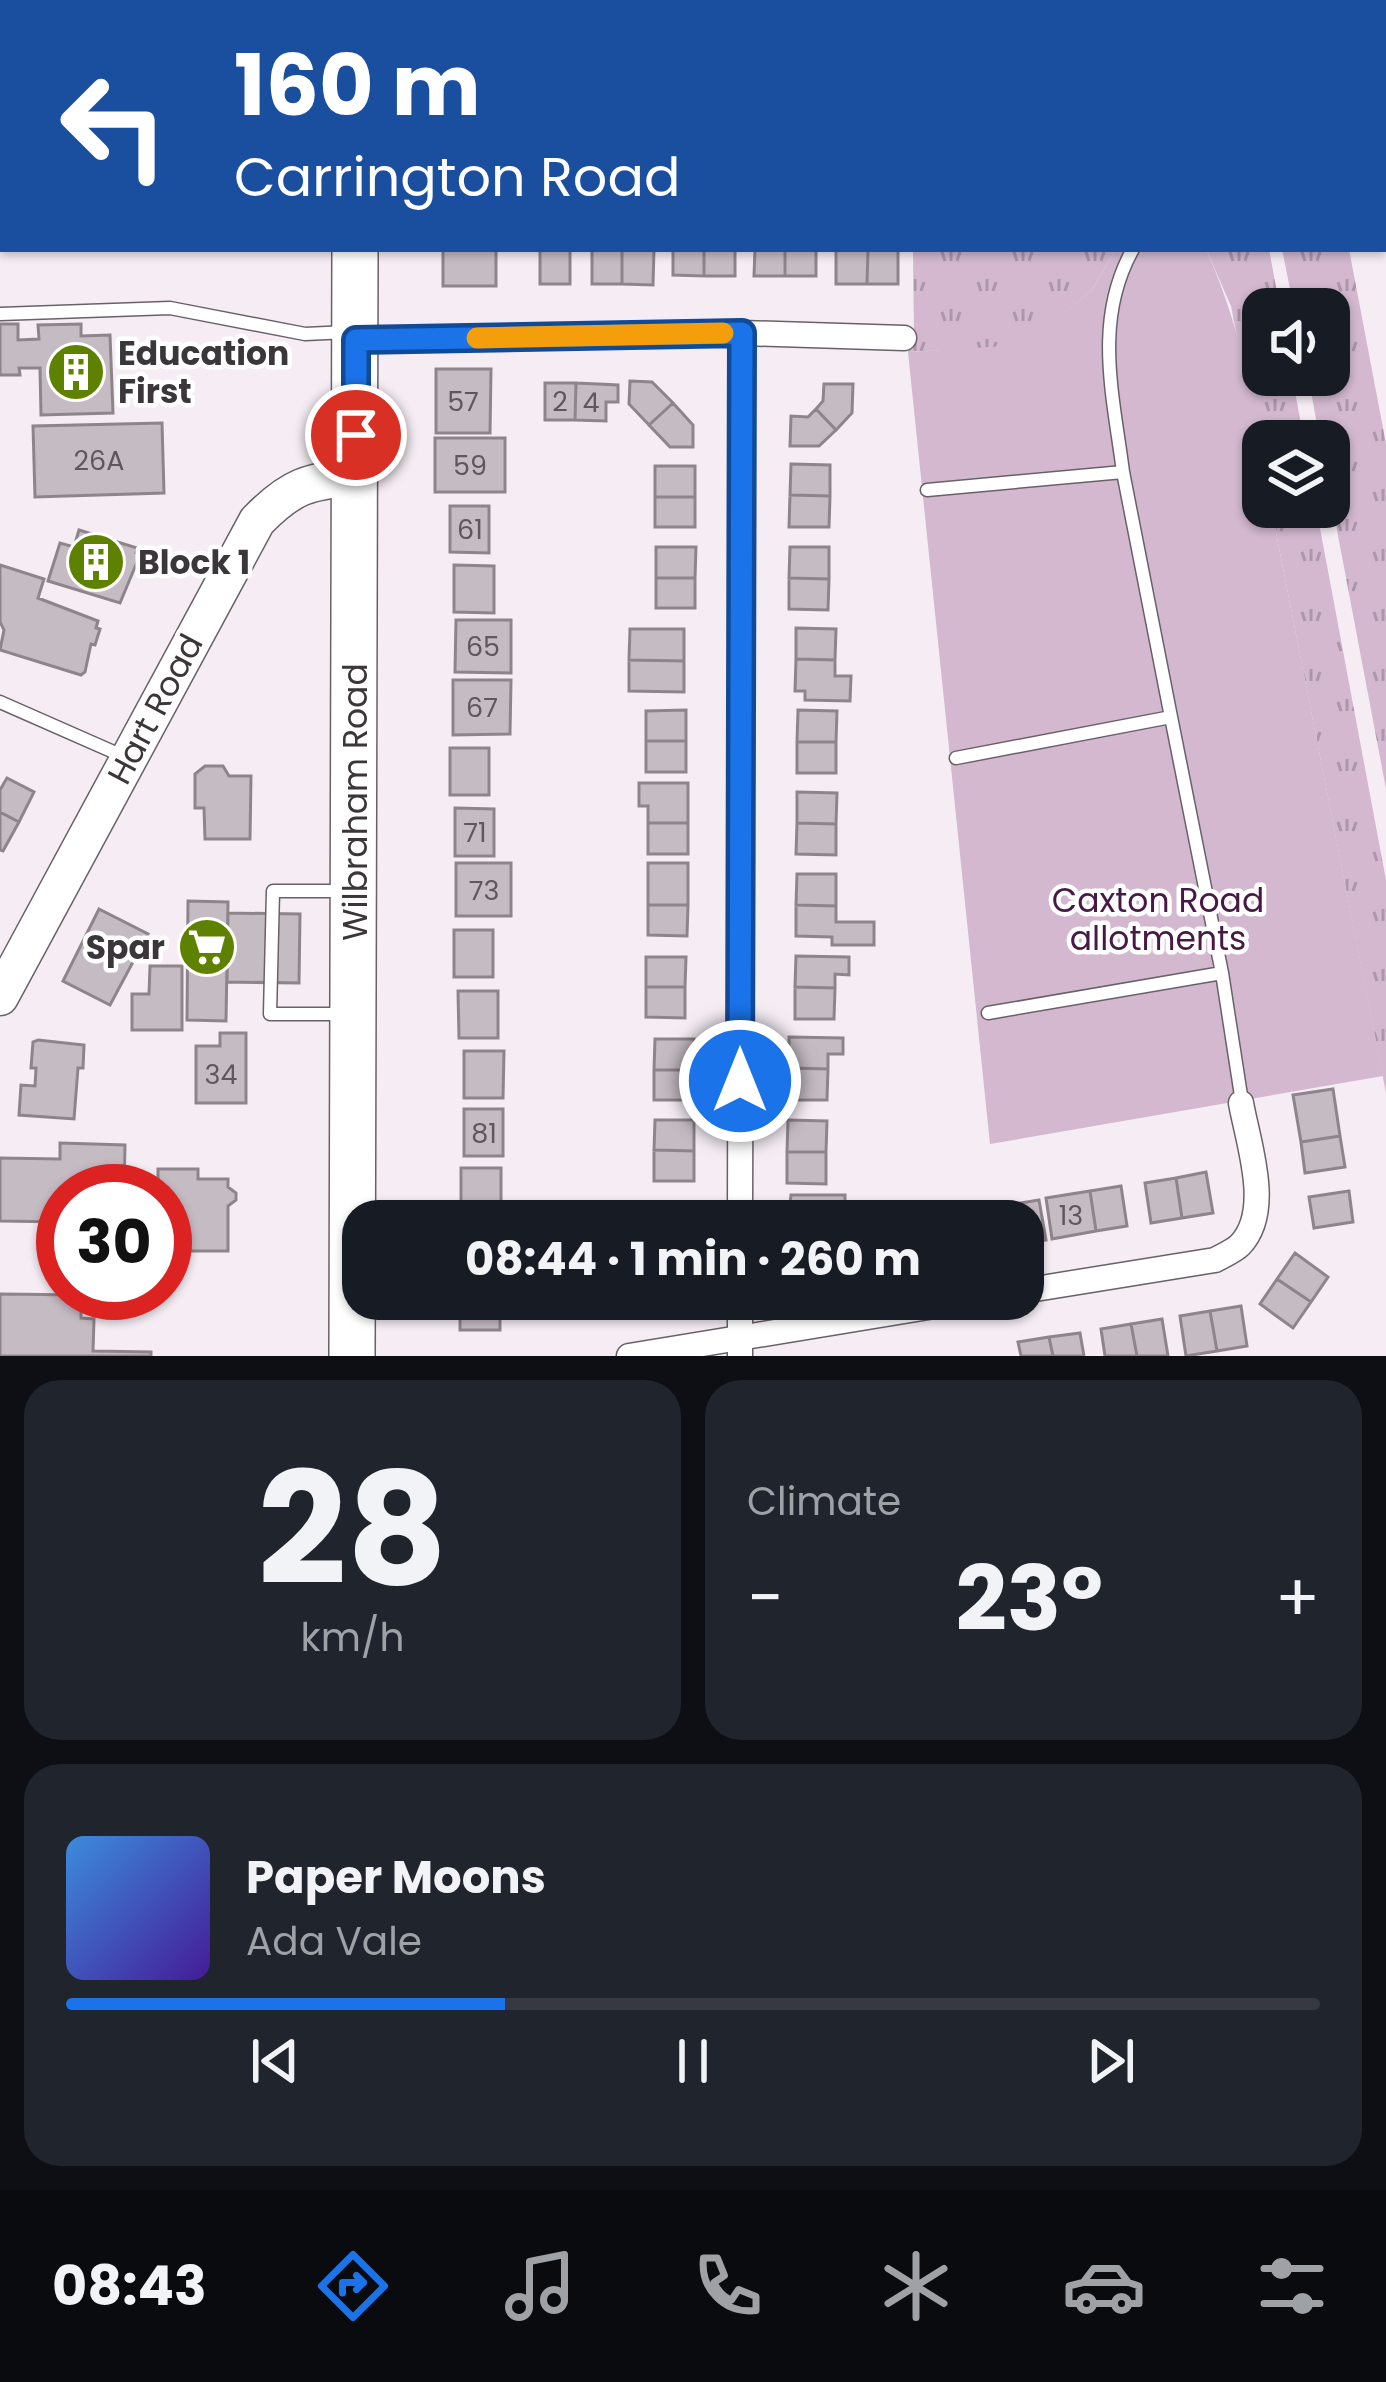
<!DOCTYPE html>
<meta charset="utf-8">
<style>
body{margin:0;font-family:Poppins,sans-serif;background:#20242c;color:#f1f3f6;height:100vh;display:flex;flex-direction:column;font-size:45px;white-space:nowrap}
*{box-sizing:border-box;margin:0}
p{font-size:39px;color:#9ea1a6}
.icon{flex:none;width:66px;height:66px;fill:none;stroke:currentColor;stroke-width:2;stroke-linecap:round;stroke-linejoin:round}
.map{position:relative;height:1356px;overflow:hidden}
.details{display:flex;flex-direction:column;gap:24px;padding:24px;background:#0d0f14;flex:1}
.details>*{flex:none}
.banner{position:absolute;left:0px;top:0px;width:1386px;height:252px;box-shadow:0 3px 9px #0004;background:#1a4fa0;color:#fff;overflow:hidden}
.tools{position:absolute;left:1242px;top:288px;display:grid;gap:24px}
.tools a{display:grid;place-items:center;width:108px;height:108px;border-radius:24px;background:#171b24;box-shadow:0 3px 9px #0004;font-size:60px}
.speed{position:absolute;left:36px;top:1164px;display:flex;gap:24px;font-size:60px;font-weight:700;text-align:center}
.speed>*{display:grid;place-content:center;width:156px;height:156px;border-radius:50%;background:#171b24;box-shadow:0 3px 9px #0004;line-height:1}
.speed .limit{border:18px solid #d22;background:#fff;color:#111}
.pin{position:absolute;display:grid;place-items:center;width:102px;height:102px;color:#fff;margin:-51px;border:6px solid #fff;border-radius:50%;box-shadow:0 3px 12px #0007}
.me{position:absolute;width:132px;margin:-66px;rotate:0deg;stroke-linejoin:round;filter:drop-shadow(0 0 9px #0008)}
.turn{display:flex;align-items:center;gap:42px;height:252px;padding:0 36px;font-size:54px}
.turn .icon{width:156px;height:156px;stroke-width:2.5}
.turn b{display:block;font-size:84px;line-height:102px}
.big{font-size:90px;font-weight:700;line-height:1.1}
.details .tile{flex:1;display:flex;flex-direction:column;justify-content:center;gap:18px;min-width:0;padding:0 42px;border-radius:36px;background:#20242c}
.details .dial{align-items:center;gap:0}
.dial b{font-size:156px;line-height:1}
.song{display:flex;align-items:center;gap:36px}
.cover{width:144px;height:144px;border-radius:18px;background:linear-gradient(135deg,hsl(210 70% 55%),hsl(260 70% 35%))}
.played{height:12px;border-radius:6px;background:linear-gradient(90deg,#1a73e8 35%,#363941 35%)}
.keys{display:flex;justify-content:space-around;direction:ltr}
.heat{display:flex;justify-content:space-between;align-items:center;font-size:66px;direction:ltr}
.details .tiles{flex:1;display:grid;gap:24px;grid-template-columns:1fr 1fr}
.tile:last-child{grid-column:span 2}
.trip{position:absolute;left:342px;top:1200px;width:702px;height:120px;border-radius:36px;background:#171b24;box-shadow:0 3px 9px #0004;font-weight:700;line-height:120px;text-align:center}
.tabs{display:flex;height:192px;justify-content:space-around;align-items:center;background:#090b0e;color:#9ea1a6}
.tabs .icon{width:84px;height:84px}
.tabs .on{color:#1a73e8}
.tabs b{font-size:54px;color:#f1f3f6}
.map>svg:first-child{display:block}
.grass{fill:url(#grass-tufts)}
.garden{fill:#d3b8d0}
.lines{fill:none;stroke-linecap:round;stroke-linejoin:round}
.stream{stroke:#be98ba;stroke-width:9}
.building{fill:#c5bcc3;stroke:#8e858c;stroke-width:3}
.lane-casing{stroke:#696168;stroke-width:15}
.street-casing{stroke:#696168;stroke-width:27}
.secondary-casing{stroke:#696168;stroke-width:39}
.highway-casing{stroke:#696168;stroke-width:48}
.lane{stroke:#fff;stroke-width:12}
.street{stroke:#fff;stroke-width:24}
.secondary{stroke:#fff;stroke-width:36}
.highway{stroke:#fff;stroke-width:45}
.route-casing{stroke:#114b97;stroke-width:30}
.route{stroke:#1a73e8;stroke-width:21}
.slow{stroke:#f59e0b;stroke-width:21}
.labels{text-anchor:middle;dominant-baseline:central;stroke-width:9;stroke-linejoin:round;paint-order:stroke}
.number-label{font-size:27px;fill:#5d585c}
.poi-label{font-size:33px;font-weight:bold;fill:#3a3639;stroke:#fff;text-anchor:start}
.street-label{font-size:33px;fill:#3a3639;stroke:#fff}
.park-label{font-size:33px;fill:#481944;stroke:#fff}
</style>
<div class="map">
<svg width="1386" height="1356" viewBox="0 0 1386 1356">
<defs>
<pattern id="grass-tufts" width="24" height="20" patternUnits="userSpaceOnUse" patternTransform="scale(3)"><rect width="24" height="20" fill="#d3b8d0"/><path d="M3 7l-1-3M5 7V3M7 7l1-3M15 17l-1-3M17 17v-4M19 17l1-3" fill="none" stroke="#ac96aa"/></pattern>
</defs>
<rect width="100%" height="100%" fill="#f5ecf4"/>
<path class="grass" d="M 913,249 L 1116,249 L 1092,290 L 1024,346 L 908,352 L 914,336 Z
M 1206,249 L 1269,249 L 1280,309 L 1263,309 L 1263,375 L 1292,375 L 1304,441 L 1263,441 L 1263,469 L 1231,306 Z
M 1282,249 L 1349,249 L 1386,444 L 1386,789 L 1329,488 L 1329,441 L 1320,441 L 1308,375 L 1329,375 L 1329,309 L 1294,309 Z
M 1271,507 L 1316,507 L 1386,880 L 1386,1093 Z"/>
<path class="garden" d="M 1116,249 L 1206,249 C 1240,326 1263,423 1263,507 L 1271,507 L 1383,1076 L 990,1144 L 908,352 L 1024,345 L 1092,290 Z"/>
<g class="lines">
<path class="stream" d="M 1151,0 L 1151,3"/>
</g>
<path class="building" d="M 443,249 L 496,249 L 496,286 L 443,286 Z
M 540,249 L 570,249 L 570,284 L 540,284 Z
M 592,249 L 622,249 L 622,284 L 592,284 Z
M 622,249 L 654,249 L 653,285 L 622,284 Z
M 673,249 L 704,249 L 704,276 L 673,275 Z
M 704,249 L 735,249 L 735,276 L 704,276 Z
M 755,249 L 785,249 L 785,276 L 754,276 Z
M 785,249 L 816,249 L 816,276 L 785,276 Z
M 836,249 L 868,249 L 867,284 L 836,284 Z
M 868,249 L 898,249 L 898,284 L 867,284 Z
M 0,324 L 18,324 L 18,340 L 39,339 L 38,325 L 81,324 L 81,336 L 110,335 L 113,413 L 41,415 L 40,368 L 19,368 L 20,375 L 0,375 Z
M 436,369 L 491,369 L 490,433 L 436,433 Z
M 630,381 L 652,382 L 673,403 L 649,425 L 629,404 Z
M 545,383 L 576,383 L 575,420 L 545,420 Z
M 576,383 L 618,385 L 618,402 L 606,402 L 606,421 L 575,420 Z
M 824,384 L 853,384 L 852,413 L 836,430 L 816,409 L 823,401 Z
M 673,403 L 693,425 L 693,447 L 670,447 L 649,425 Z
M 816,409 L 836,430 L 819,446 L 790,446 L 791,416 L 808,417 Z
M 162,423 L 164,493 L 35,497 L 33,426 Z
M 435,438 L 505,438 L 505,492 L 435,492 Z
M 791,464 L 830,465 L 830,496 L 790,495 Z
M 655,466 L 695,466 L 695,497 L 655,497 Z
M 790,495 L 830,496 L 829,527 L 789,527 Z
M 655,497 L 695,497 L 695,527 L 655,527 Z
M 450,506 L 489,506 L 489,553 L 450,552 Z
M 79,530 L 137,548 L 136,553 L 140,555 L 120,603 L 48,581 L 60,543 L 74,547 Z
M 656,547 L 696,547 L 695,578 L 656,578 Z
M 790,547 L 829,547 L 829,579 L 789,578 Z
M 0,565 L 44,579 L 38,598 L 98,621 L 96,628 L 100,629 L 95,645 L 91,644 L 85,672 L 81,675 L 0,650 L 4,630 L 0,622 Z
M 454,565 L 494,566 L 494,613 L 454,612 Z
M 656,578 L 695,578 L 695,608 L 656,608 Z
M 789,578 L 829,579 L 828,610 L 789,609 Z
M 456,620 L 511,620 L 511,673 L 455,672 Z
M 796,628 L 836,629 L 835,660 L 796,659 Z
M 630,629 L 684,629 L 684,661 L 629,660 Z
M 796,659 L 835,660 L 835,676 L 851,676 L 850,701 L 805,700 L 805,691 L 795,691 Z
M 629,660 L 684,661 L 684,692 L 629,691 Z
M 453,680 L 511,680 L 510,734 L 453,735 Z
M 686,710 L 686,741 L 646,741 L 646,711 Z
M 798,710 L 837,711 L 836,742 L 797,742 Z
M 646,741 L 686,741 L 686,772 L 646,772 Z
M 797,742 L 836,742 L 836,773 L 797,773 Z
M 450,748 L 489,748 L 489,795 L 450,795 Z
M 205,766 L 223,766 L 229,776 L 251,776 L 250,839 L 205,839 L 204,808 L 195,808 L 195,774 Z
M 7,778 L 34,792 L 19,822 L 0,812 L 0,790 Z
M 639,783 L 688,783 L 688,823 L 648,823 L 648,806 L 639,806 Z
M 797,792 L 837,793 L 836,824 L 797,823 Z
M 455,808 L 494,809 L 494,856 L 455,856 Z
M 0,812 L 19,822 L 3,851 L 0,850 Z
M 648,823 L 688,823 L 688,854 L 648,854 Z
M 797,823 L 836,824 L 836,855 L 796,854 Z
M 456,863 L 511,863 L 511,916 L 456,916 Z
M 648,863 L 688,863 L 688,905 L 648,905 Z
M 797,874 L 836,874 L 836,906 L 796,905 Z
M 188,901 L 228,902 L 226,1021 L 187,1020 Z
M 648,905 L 688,905 L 687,936 L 648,935 Z
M 796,905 L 836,906 L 836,922 L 874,922 L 874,945 L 832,945 L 832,937 L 796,936 Z
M 99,909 L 148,934 L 110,1005 L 63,981 Z
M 228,913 L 300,914 L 299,983 L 227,982 Z
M 454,930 L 493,930 L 493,977 L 454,977 Z
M 796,956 L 849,957 L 849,975 L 835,974 L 835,988 L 795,987 Z
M 646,957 L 686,957 L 685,987 L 646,987 Z
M 150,966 L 182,966 L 182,1030 L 132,1030 L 132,994 L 149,994 Z
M 646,987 L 685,987 L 685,1018 L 646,1017 Z
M 795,987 L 835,988 L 834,1019 L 795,1019 Z
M 458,991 L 498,991 L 498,1038 L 459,1038 Z
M 220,1033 L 246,1033 L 246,1103 L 196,1103 L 196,1046 L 220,1046 Z
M 789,1037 L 843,1038 L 843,1054 L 828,1054 L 828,1069 L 789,1068 Z
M 655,1039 L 694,1039 L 694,1070 L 654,1070 Z
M 38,1040 L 84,1045 L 83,1068 L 78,1068 L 74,1119 L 19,1115 L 21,1085 L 35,1086 L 36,1068 L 31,1068 L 33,1042 Z
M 464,1051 L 504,1051 L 503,1098 L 464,1098 Z
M 789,1068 L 828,1069 L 827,1100 L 788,1100 Z
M 654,1070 L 694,1070 L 694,1100 L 654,1100 Z
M 1333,1089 L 1340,1136 L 1301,1142 L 1293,1095 Z
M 464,1109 L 503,1109 L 503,1156 L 464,1156 Z
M 655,1120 L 694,1120 L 694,1151 L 654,1150 Z
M 788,1120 L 827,1121 L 826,1152 L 787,1152 Z
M 1340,1136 L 1345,1167 L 1305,1173 L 1301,1142 Z
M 60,1143 L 125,1145 L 124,1191 L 63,1191 L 63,1222 L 0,1221 L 0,1158 L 60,1159 Z
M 654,1150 L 694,1151 L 694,1181 L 654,1181 Z
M 787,1152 L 826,1152 L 826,1184 L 787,1183 Z
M 461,1168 L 501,1168 L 501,1215 L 461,1215 Z
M 158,1169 L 198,1169 L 198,1179 L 228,1179 L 228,1187 L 236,1193 L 236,1200 L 228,1206 L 228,1251 L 165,1251 L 165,1191 L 158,1191 Z
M 1206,1172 L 1213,1213 L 1182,1218 L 1176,1178 Z
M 1176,1178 L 1182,1218 L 1151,1223 L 1145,1183 Z
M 1121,1186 L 1127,1226 L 1096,1231 L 1090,1191 Z
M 1090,1191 L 1096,1231 L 1052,1239 L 1046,1198 Z
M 1349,1191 L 1353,1222 L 1314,1228 L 1309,1197 Z
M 791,1195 L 845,1195 L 845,1221 L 788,1221 Z
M 1039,1200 L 1046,1240 L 1023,1244 L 1023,1221 L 1011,1221 L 1009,1205 Z
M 1295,1253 L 1328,1277 L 1311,1302 L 1277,1279 Z
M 1277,1279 L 1311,1302 L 1293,1328 L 1260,1304 Z
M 0,1294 L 81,1295 L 81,1318 L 94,1319 L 93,1351 L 151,1352 L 151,1356 L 0,1356 Z
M 460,1299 L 500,1299 L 500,1330 L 460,1330 Z
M 575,1299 L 606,1299 L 608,1313 L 578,1318 Z
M 1241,1306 L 1247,1346 L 1217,1351 L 1210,1311 Z
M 1210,1311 L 1217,1351 L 1186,1356 L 1180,1316 Z
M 1162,1319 L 1168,1356 L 1137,1356 L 1131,1324 Z
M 1131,1324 L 1137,1356 L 1105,1356 L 1101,1329 Z
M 1080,1333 L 1084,1356 L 1053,1356 L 1049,1337 Z
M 1049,1337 L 1053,1356 L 1021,1356 L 1018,1342 Z"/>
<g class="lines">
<defs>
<path id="lane" d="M 0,314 L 170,308 L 305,334 L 348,332
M 1123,472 C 1113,394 1093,320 1133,249
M 927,490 L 1123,472 L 1171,717
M 0,702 L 125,757
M 956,758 L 1171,717 L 1222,973
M 988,1013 L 1222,973 L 1242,1102
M 347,1014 L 270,1014 L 273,891 L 347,891"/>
<path id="street" d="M 525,3 L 525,0
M 736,3 L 736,0
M 983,3 L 983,0
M 356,340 L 742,333 L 904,338
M 740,1221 L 742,333
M 1023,1291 L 1215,1260 C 1222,1256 1234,1251 1240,1245 C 1273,1211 1248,1143 1241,1103
M 740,1299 L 740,1356
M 629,1356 L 977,1299"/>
<path id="secondary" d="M 0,997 L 257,521 C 291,486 308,481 356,477"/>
<path id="highway" d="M 355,3 L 355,0
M 352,1356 L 355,249"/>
</defs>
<use href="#lane" class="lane-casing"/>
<use href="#street" class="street-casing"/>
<use href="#secondary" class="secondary-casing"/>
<use href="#highway" class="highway-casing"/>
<use href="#lane" class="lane"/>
<use href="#street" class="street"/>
<use href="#secondary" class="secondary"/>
<use href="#highway" class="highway"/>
</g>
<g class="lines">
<defs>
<path id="route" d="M 356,435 L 356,340 L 742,333 L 740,1081"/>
</defs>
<use href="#route" class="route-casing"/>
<use href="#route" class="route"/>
<path class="slow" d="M 477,338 L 723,333"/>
</g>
<defs>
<symbol id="building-disc" viewBox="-11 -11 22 22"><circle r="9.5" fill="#5e8200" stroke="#fff"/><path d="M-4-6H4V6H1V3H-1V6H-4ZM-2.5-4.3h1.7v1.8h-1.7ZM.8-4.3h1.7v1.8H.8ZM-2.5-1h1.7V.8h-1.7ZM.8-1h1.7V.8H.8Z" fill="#fff"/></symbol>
<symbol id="supermarket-disc" viewBox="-11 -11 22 22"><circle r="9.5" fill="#5e8200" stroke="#fff"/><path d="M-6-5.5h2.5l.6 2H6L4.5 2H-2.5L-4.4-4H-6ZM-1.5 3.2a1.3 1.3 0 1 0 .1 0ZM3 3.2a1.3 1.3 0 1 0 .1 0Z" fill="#fff"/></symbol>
</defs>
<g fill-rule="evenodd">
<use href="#building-disc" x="43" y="339" width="66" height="66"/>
<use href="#building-disc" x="63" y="529" width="66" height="66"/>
<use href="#supermarket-disc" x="174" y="914" width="66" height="66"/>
</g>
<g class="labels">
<g class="number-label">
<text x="463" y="401">57</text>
<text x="560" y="401">2</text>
<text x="591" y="402">4</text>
<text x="99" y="460">26A</text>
<text x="470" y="465">59</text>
<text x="470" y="529">61</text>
<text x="483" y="646">65</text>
<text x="482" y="707">67</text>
<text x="475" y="832">71</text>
<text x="484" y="890">73</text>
<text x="221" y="1074">34</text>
<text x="484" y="1133">81</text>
<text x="1071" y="1215">13</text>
</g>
<g class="poi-label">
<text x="118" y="353">Education<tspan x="118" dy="38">First</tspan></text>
<text x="138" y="562">Block 1</text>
<text x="165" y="947" text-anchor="end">Spar</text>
</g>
<g class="street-label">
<text transform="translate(155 709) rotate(-62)">Hart Road</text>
<text transform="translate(355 802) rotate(-90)">Wilbraham Road</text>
</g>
<g class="park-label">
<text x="1158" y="900">Caxton Road<tspan x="1158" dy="38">allotments</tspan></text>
</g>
</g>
</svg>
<div class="tools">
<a><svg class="icon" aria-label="sound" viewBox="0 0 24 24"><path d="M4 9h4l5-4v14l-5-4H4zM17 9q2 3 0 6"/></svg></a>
<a><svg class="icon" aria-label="layers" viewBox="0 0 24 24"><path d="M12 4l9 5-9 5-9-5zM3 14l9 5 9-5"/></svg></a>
</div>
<div class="speed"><div class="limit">30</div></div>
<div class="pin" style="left:356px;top:435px;background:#d93025"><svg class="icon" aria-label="arrive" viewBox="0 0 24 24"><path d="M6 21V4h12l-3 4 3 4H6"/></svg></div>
<svg class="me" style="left:740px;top:1081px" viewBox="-20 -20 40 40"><circle r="17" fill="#1a73e8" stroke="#fff" stroke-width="3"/><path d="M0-11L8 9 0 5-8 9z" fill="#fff"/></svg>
<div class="trip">08:44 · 1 min · 260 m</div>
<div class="banner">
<div class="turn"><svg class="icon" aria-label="left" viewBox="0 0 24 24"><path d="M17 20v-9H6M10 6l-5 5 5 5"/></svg><div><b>160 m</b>Carrington Road</div></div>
</div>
</div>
<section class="details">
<div class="tiles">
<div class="tile dial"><b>28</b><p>km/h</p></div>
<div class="tile"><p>Climate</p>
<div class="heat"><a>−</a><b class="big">23°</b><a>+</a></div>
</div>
<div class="tile">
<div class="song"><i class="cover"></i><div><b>Paper Moons</b><p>Ada Vale</p></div></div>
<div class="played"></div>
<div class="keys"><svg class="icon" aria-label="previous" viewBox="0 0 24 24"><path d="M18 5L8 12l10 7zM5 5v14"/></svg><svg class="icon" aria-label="pause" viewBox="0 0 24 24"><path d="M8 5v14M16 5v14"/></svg><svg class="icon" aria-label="next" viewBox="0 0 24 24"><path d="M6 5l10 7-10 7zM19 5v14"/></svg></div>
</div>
</div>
</section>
<nav class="tabs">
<b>08:43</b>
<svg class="icon on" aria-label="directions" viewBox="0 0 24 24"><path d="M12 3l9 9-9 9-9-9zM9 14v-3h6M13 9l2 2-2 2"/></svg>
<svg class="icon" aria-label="music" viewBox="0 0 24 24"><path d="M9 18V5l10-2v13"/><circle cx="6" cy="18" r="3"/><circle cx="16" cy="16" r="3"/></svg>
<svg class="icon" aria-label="phone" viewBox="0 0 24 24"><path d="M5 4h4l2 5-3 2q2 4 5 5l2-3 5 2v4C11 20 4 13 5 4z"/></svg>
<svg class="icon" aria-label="climate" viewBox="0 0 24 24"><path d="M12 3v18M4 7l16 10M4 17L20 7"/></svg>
<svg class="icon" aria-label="car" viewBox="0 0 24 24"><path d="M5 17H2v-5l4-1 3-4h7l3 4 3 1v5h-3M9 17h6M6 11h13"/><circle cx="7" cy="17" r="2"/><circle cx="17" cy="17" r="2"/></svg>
<svg class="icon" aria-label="filters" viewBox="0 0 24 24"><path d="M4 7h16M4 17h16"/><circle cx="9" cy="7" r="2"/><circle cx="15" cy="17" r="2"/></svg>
</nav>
